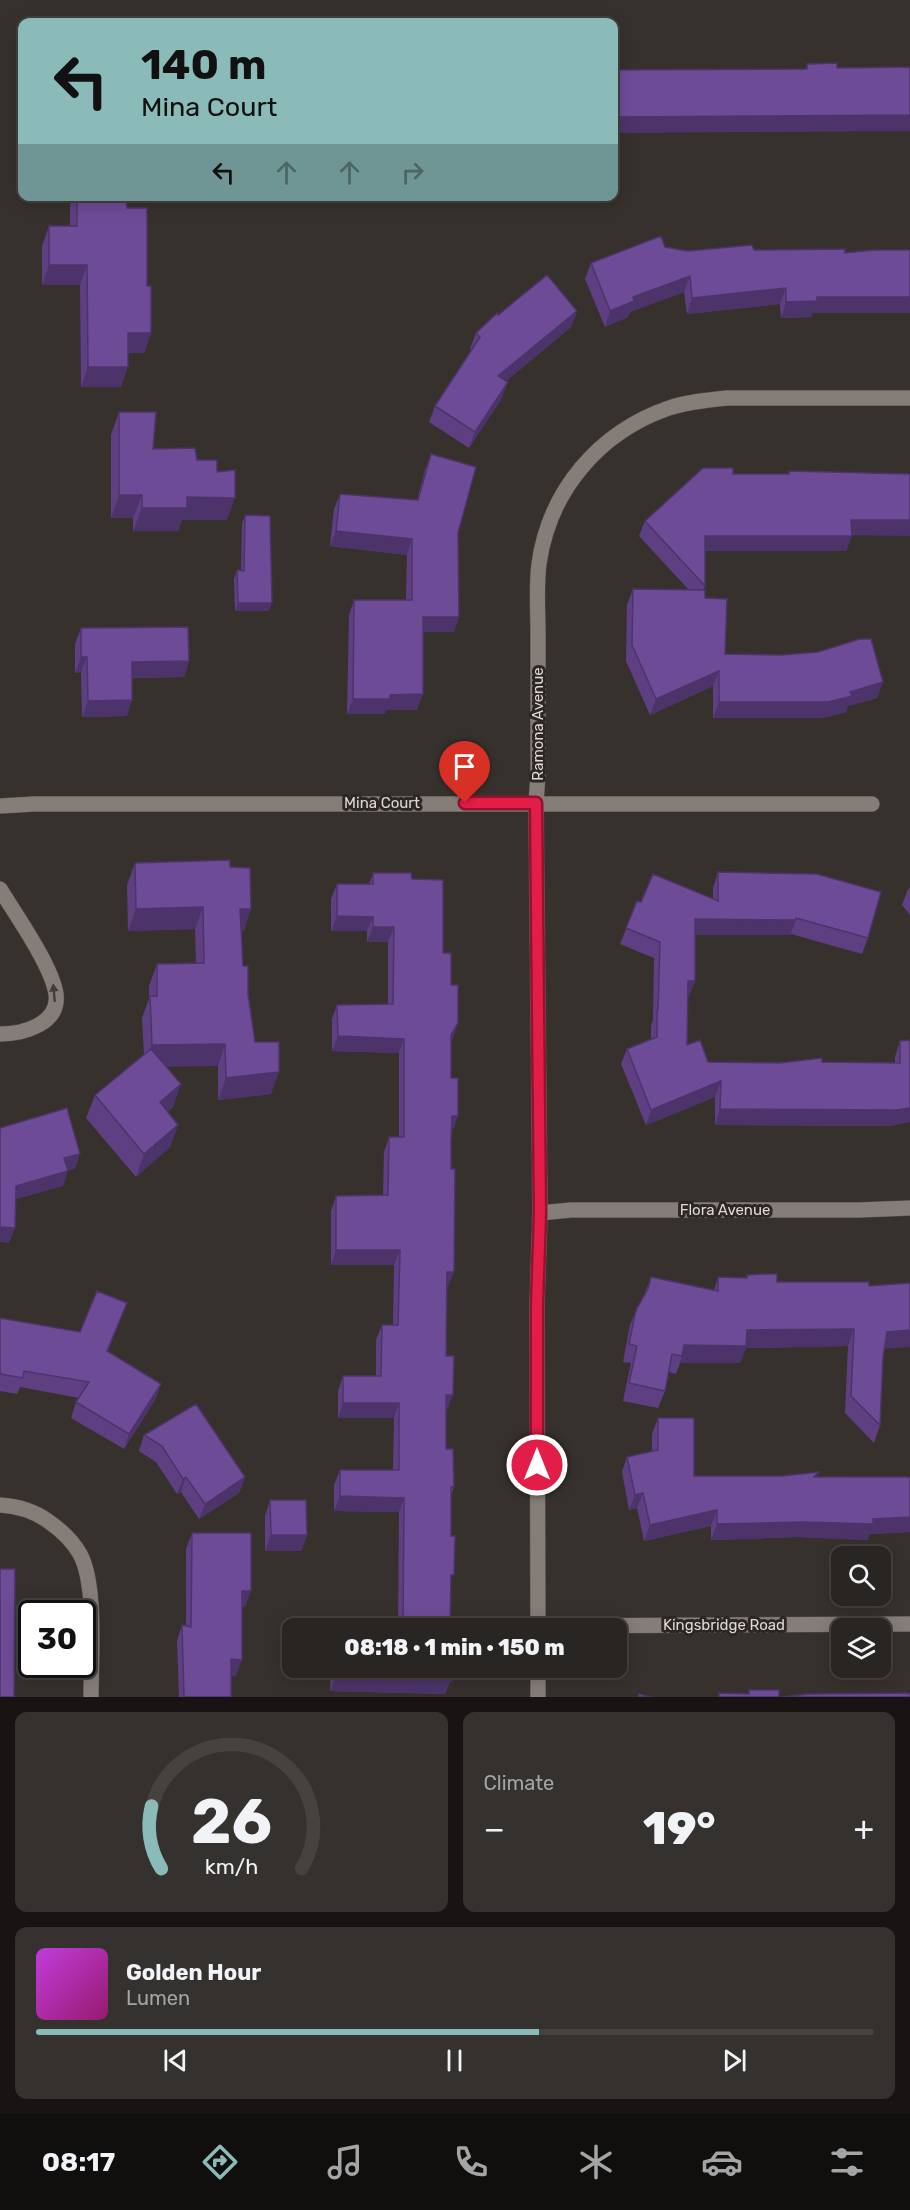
<!DOCTYPE html>
<meta charset="utf-8">
<style>
body{margin:0;font-family:Rubik,sans-serif;background:#35312f;color:#f1f3f6;height:100vh;display:flex;flex-direction:column;font-size:22px;white-space:nowrap}
*{box-sizing:border-box;margin:0}
p{font-size:20px;color:#a5a5a5}
.icon{flex:none;width:33px;height:33px;fill:none;stroke:currentColor;stroke-width:2;stroke-linecap:round;stroke-linejoin:round}
.map{position:relative;height:1697px;overflow:hidden}
.sheet{display:flex;flex-direction:column;gap:15px;padding:15px;background:#171413;flex:1}
.sheet>*{flex:none}
.hud{position:absolute;left:18px;top:18px;width:600px;height:183px;border-radius:12px;box-shadow:0 3px 15px #0003,0 0 0 2px #454240;background:#8bbbb9;color:#111;overflow:hidden}
.fabs{position:absolute;left:831px;top:1546px;display:grid;gap:12px}
.fabs a{display:grid;place-items:center;width:60px;height:60px;border-radius:12px;background:#292522;box-shadow:0 3px 15px #0003,0 0 0 2px #454240;font-size:30px}
.speed{position:absolute;left:18px;top:1600px;display:flex;gap:12px;font-size:30px;font-weight:700;text-align:center}
.speed>*{display:grid;place-content:center;width:78px;height:78px;border-radius:50%;background:#292522;box-shadow:0 3px 15px #0003,0 0 0 2px #454240;line-height:1}
.speed .limit{border:3px solid #111;border-radius:9px;background:#fff;color:#111}
.pin{position:absolute;display:grid;place-items:center;width:51px;height:51px;color:#fff;margin:-62px -26px;border-radius:50% 50% 50% 0;rotate:-45deg;box-shadow:0 0 6px #0007}
.pin .icon{rotate:45deg}
.me{position:absolute;width:66px;margin:-33px;rotate:0deg;stroke-linejoin:round;filter:drop-shadow(0 0 4px #0008)}
.turn{display:flex;align-items:center;gap:21px;height:126px;padding:0 24px;font-size:27px}
.turn .icon{width:78px;height:78px;stroke-width:2.5}
.turn b{display:block;font-size:42px;line-height:51px}
.lanes{display:flex;align-items:center;height:57px;padding:0 24px;background:#0003;justify-content:center;gap:30px;direction:ltr}
.lanes .off{opacity:.35}
.big{font-size:45px;font-weight:800;line-height:1.1}
.sheet .card{flex:1;display:flex;flex-direction:column;justify-content:center;gap:9px;min-width:0;padding:0 21px;border-radius:12px;background:#35312f}
.sheet .dial{align-items:center;gap:0}
.dial svg{height:156px;overflow:visible;fill:none;stroke:#454240;stroke-width:7;stroke-linecap:round;text-anchor:middle}
.dial text{fill:#f1f3f6;stroke:none}
.song{display:flex;align-items:center;gap:18px}
.cover{width:72px;height:72px;border-radius:9px;background:linear-gradient(135deg,hsl(290 70% 55%),hsl(320 70% 35%))}
.played{height:6px;border-radius:3px;background:linear-gradient(90deg,#8bbbb9 60%,#454240 60%)}
.keys{display:flex;justify-content:space-around;direction:ltr}
.heat{display:flex;justify-content:space-between;align-items:center;font-size:33px;direction:ltr}
.sheet .tiles{flex:1;display:grid;gap:15px;grid-template-columns:1fr 1fr}
.card:last-child{grid-column:span 2}
.trip{position:absolute;left:282px;top:1618px;width:345px;height:60px;border-radius:12px;background:#292522;box-shadow:0 3px 15px #0003,0 0 0 2px #454240;font-weight:800;line-height:60px;text-align:center}
.menu{display:flex;height:96px;justify-content:space-around;align-items:center;background:#100f0e;color:#a5a5a5}
.menu .icon{width:42px;height:42px}
.menu .current{color:#8bbbb9}
.menu b{font-size:27px;color:#f1f3f6}
.map>svg:first-child{display:block}
.lines{fill:none;stroke-linecap:round;stroke-linejoin:round}
.minor-casing{stroke:#544f4b;stroke-width:16}
.minor{stroke:#847d78;stroke-width:15}
.wall{fill:#5e4082}
.shaded-wall{fill:#4c346a}
.building{fill:#6d4b97;stroke:#4c346a;stroke-width:1.5}
.oneway{fill:#433c38}
.route-casing{stroke:#92132f;stroke-width:15}
.route{stroke:#e11d48;stroke-width:10}
.labels{text-anchor:middle;dominant-baseline:central;stroke-width:6;stroke-linejoin:round;paint-order:stroke}
.street-label{font-size:15px;fill:#ded9d7;stroke:#2d2723}
</style>
<div class="map">
<svg width="910" height="1697" viewBox="0 0 910 1697">
<rect width="100%" height="100%" fill="#37312d"/>
<g class="lines">
<defs>
<path id="minor" d="M 0,806 L 34,804 L 872,804
M 0,889 C 16,915 52,966 56,994 C 60,1024 23,1034 0,1034
M 540,1213 L 571,1210 L 859,1210 L 910,1208
M 0,1505 C 17,1506 34,1511 48,1521 C 61,1530 72,1540 80,1554 C 97,1585 91,1660 91,1697
M 538,1626 L 910,1624
M 538,1629 L 537,1304 L 540,1213 L 536,803 L 538,775 C 538,727 538,680 538,633 C 538,611 536,586 539,564 C 549,491 599,432 669,408 C 687,402 707,400 727,398 L 910,398
M 538,1697 L 538,1668"/>
</defs>
<use href="#minor" class="minor-casing"/>
<use href="#minor" class="minor"/>
</g>
<path class="wall" d="M 72,196 L 126,196 L 127,208 L 147,286 L 151,333 L 144,353 L 128,353 L 121,387 L 81,387 L 80,285 L 42,285 L 42,246 L 49,226 L 70,226 L 70,202 Z
M 665,247 L 688,251 L 754,250 L 845,253 L 910,250 L 910,313 L 812,313 L 811,317 L 781,318 L 780,304 L 687,314 L 684,292 L 630,312 L 628,317 L 605,327 L 585,279 L 591,263 Z
M 577,311 L 571,327 L 506,381 L 502,398 L 469,448 L 429,422 L 435,406 L 471,350 L 470,349 L 476,333 L 498,315 Z
M 119,412 L 153,449 L 197,460 L 217,472 L 227,520 L 182,520 L 178,531 L 133,531 L 133,518 L 111,518 L 111,435 Z
M 431,454 L 458,533 L 454,632 L 423,632 L 417,710 L 386,710 L 385,714 L 347,714 L 349,615 L 354,600 L 406,600 L 407,555 L 330,546 L 334,509 L 340,494 L 417,500 L 425,470 Z
M 789,471 L 852,535 L 846,551 L 705,551 L 705,586 L 703,590 L 705,598 L 725,654 L 877,698 L 848,706 L 846,712 L 823,718 L 713,718 L 713,686 L 650,715 L 626,661 L 627,605 L 633,589 L 689,590 L 639,536 L 645,521 L 733,474 L 787,474 Z
M 245,515 L 269,611 L 235,611 L 234,579 L 237,570 L 241,571 L 242,524 Z
M 81,628 L 189,661 L 184,677 L 132,678 L 127,716 L 82,717 L 81,672 L 75,673 L 75,644 Z
M 135,863 L 230,867 L 244,931 L 241,931 L 243,966 L 255,1042 L 271,1094 L 218,1100 L 218,1066 L 166,1066 L 173,1107 L 167,1112 L 178,1125 L 170,1147 L 136,1177 L 86,1118 L 95,1095 L 144,1054 L 142,1018 L 149,999 L 149,986 L 157,964 L 196,964 L 195,929 L 128,931 L 127,885 Z
M 718,872 L 868,938 L 862,954 L 791,934 L 790,935 L 695,935 L 695,981 L 689,996 L 688,996 L 687,1045 L 708,1062 L 895,1063 L 895,1057 L 900,1041 L 910,1040 L 891,1126 L 715,1125 L 715,1097 L 646,1125 L 621,1064 L 627,1049 L 651,1039 L 651,1026 L 653,1020 L 654,958 L 620,944 L 637,901 L 641,902 L 713,899 L 713,888 Z
M 373,873 L 412,879 L 443,953 L 451,985 L 453,1038 L 451,1041 L 451,1078 L 458,1116 L 452,1131 L 451,1142 L 454,1272 L 448,1286 L 447,1286 L 447,1410 L 446,1410 L 446,1449 L 454,1487 L 451,1495 L 450,1628 L 458,1629 L 398,1629 L 399,1512 L 334,1511 L 334,1485 L 340,1470 L 393,1470 L 394,1418 L 338,1418 L 338,1391 L 343,1376 L 376,1376 L 376,1340 L 382,1325 L 393,1325 L 394,1265 L 331,1265 L 331,1211 L 336,1196 L 383,1195 L 384,1152 L 389,1137 L 399,1137 L 399,1053 L 332,1051 L 332,1019 L 337,1005 L 388,1004 L 388,942 L 367,942 L 367,931 L 331,931 L 331,899 L 337,884 L 369,884 Z
M 910,888 L 910,915 L 902,905 L 908,889 Z
M 747,1275 L 777,1282 L 869,1286 L 884,1349 L 883,1357 L 880,1425 L 874,1443 L 845,1413 L 848,1346 L 746,1348 L 740,1363 L 680,1363 L 676,1374 L 669,1372 L 665,1391 L 658,1408 L 623,1401 L 631,1363 L 623,1362 L 630,1325 L 637,1308 L 644,1295 L 651,1277 L 714,1290 L 718,1277 L 746,1278 Z
M 127,1303 L 108,1351 L 161,1384 L 155,1400 L 124,1449 L 71,1418 L 76,1402 L 79,1398 L 20,1387 L 17,1394 L 0,1391 L 0,1318 L 80,1332 Z
M 658,1418 L 694,1476 L 910,1477 L 910,1532 L 869,1534 L 868,1540 L 798,1537 L 711,1540 L 711,1526 L 644,1541 L 637,1508 L 629,1510 L 622,1472 L 627,1457 L 652,1451 L 652,1434 Z
M 144,1435 L 245,1477 L 239,1493 L 199,1519 L 181,1492 L 177,1494 L 156,1462 L 139,1451 Z
M 270,1500 L 307,1535 L 301,1551 L 265,1551 L 265,1516 Z
M 192,1533 L 245,1607 L 242,1607 L 236,1676 L 231,1675 L 231,1697 L 179,1697 L 177,1641 L 182,1625 L 186,1626 L 186,1549 Z
M 331,1668 L 457,1668 L 452,1682 L 450,1682 L 445,1694 L 330,1691 Z"/>
<path class="shaded-wall" d="M 910,115 L 910,131 L 614,133 L 614,117 Z
M 49,265 L 87,265 L 80,285 L 42,285 Z
M 690,276 L 684,292 L 630,312 L 628,317 L 605,327 L 610,311 L 633,297 Z
M 786,288 L 780,304 L 687,314 L 692,298 Z
M 817,297 L 910,297 L 910,313 L 812,313 L 811,317 L 781,318 L 786,302 Z
M 577,311 L 571,327 L 492,392 L 498,376 Z
M 128,333 L 151,333 L 144,353 L 121,353 Z
M 88,367 L 128,367 L 121,387 L 81,387 Z
M 508,382 L 502,398 L 469,448 L 475,432 Z
M 119,495 L 142,495 L 133,518 L 111,518 Z
M 187,497 L 235,498 L 227,520 L 182,520 L 178,531 L 133,531 L 142,508 Z
M 851,520 L 910,520 L 910,536 L 846,535 Z
M 336,531 L 412,539 L 407,555 L 330,546 Z
M 705,536 L 852,536 L 846,551 L 699,551 Z
M 238,603 L 272,603 L 269,611 L 235,611 Z
M 423,617 L 459,617 L 454,632 L 417,632 Z
M 81,657 L 87,657 L 81,672 L 75,673 Z
M 189,661 L 184,677 L 126,678 L 132,662 Z
M 719,671 L 713,686 L 650,715 L 656,699 Z
M 883,682 L 877,698 L 848,706 L 846,712 L 823,718 L 713,718 L 719,702 L 850,692 Z
M 423,694 L 417,710 L 386,710 L 385,714 L 347,714 L 353,699 L 390,695 Z
M 132,700 L 127,716 L 82,717 L 88,701 Z
M 203,907 L 195,929 L 128,931 L 136,909 Z
M 240,909 L 251,909 L 244,931 L 232,931 Z
M 337,916 L 373,917 L 367,931 L 331,931 Z
M 695,919 L 796,920 L 790,935 L 690,935 Z
M 373,927 L 394,927 L 388,942 L 367,942 Z
M 688,981 L 695,981 L 689,996 L 682,996 Z
M 458,1023 L 453,1038 L 446,1050 L 451,1035 Z
M 338,1036 L 404,1039 L 399,1053 L 332,1051 Z
M 225,1044 L 218,1066 L 144,1067 L 152,1045 Z
M 279,1072 L 271,1094 L 218,1100 L 226,1078 Z
M 721,1081 L 715,1097 L 646,1125 L 651,1110 Z
M 181,1084 L 173,1107 L 151,1125 L 160,1102 Z
M 910,1108 L 910,1122 L 891,1126 L 715,1125 L 720,1109 Z
M 452,1116 L 458,1116 L 452,1131 L 447,1131 Z
M 178,1125 L 170,1147 L 136,1177 L 144,1154 Z
M 80,1154 L 75,1169 L 59,1173 L 64,1158 Z
M 68,1171 L 63,1186 L 10,1201 L 16,1186 Z
M 0,1227 L 15,1228 L 9,1243 L 0,1242 Z
M 336,1250 L 400,1250 L 394,1265 L 331,1265 Z
M 447,1272 L 454,1272 L 448,1286 L 442,1286 Z
M 854,1329 L 848,1346 L 746,1348 L 740,1363 L 680,1363 L 684,1345 L 747,1330 Z
M 910,1330 L 910,1347 L 881,1349 L 887,1332 Z
M 161,1384 L 155,1400 L 124,1449 L 129,1434 Z
M 446,1395 L 453,1395 L 447,1410 L 441,1410 Z
M 343,1403 L 399,1403 L 394,1418 L 338,1418 Z
M 186,1477 L 181,1492 L 177,1494 L 183,1479 Z
M 245,1477 L 239,1493 L 199,1519 L 205,1504 Z
M 643,1493 L 637,1508 L 629,1510 L 635,1495 Z
M 340,1496 L 404,1498 L 399,1512 L 334,1511 Z
M 717,1510 L 711,1526 L 644,1541 L 650,1525 Z
M 910,1517 L 910,1532 L 869,1534 L 868,1540 L 798,1537 L 711,1540 L 717,1524 Z
M 271,1535 L 307,1535 L 301,1551 L 265,1551 Z
M 242,1591 L 251,1591 L 245,1607 L 236,1607 Z
M 231,1659 L 242,1660 L 236,1676 L 225,1675 Z
M 450,1668 L 457,1668 L 452,1682 L 450,1682 L 445,1694 L 330,1691 L 336,1677 Z"/>
<path class="building" d="M 837,63 L 837,68 L 910,67 L 910,115 L 614,117 L 614,70 L 807,69 L 807,64 Z
M 77,196 L 126,196 L 127,208 L 147,208 L 147,286 L 151,286 L 151,333 L 128,333 L 128,367 L 88,367 L 87,265 L 49,265 L 49,226 L 77,226 Z
M 661,236 L 665,247 L 688,251 L 752,245 L 754,250 L 845,249 L 845,253 L 874,250 L 910,250 L 910,297 L 817,297 L 817,301 L 786,302 L 786,288 L 692,298 L 690,276 L 633,297 L 634,301 L 610,311 L 591,263 Z
M 547,275 L 577,311 L 498,376 L 508,382 L 475,432 L 435,406 L 480,337 L 476,333 L 497,313 L 498,315 Z
M 119,412 L 156,412 L 153,449 L 195,448 L 197,460 L 217,460 L 217,472 L 235,470 L 235,498 L 187,497 L 187,508 L 142,508 L 142,495 L 119,495 Z
M 431,454 L 476,467 L 458,533 L 459,617 L 423,617 L 423,694 L 390,695 L 390,699 L 353,699 L 354,600 L 412,600 L 412,539 L 336,531 L 340,494 L 418,500 Z
M 703,468 L 733,468 L 733,474 L 789,474 L 789,471 L 910,474 L 910,520 L 851,520 L 852,536 L 705,536 L 705,586 L 645,521 Z
M 245,515 L 270,516 L 272,603 L 238,603 L 237,570 L 244,571 Z
M 633,589 L 705,590 L 705,598 L 727,599 L 725,654 L 782,655 L 818,652 L 860,639 L 871,639 L 883,682 L 850,692 L 852,696 L 828,702 L 719,702 L 719,671 L 656,699 L 632,645 Z
M 188,627 L 189,661 L 132,662 L 132,700 L 88,701 L 87,657 L 81,657 L 81,628 Z
M 230,860 L 230,867 L 250,868 L 251,909 L 240,909 L 243,966 L 248,966 L 248,994 L 255,1042 L 279,1042 L 279,1072 L 226,1078 L 225,1044 L 152,1045 L 150,996 L 157,996 L 157,964 L 204,963 L 203,907 L 136,909 L 135,863 Z
M 718,872 L 817,874 L 881,892 L 868,938 L 796,918 L 796,920 L 695,919 L 695,981 L 688,981 L 687,1045 L 700,1040 L 708,1062 L 779,1063 L 822,1058 L 822,1062 L 900,1063 L 900,1041 L 910,1040 L 910,1108 L 896,1110 L 720,1109 L 721,1081 L 651,1110 L 627,1049 L 657,1037 L 657,1010 L 658,1010 L 660,942 L 626,928 L 637,901 L 641,902 L 653,874 L 718,901 Z
M 373,873 L 411,873 L 412,879 L 443,880 L 443,953 L 451,953 L 451,985 L 458,985 L 458,1023 L 451,1035 L 451,1078 L 458,1078 L 458,1116 L 452,1116 L 451,1142 L 451,1169 L 455,1169 L 454,1272 L 447,1272 L 446,1356 L 454,1356 L 453,1395 L 446,1395 L 446,1449 L 453,1449 L 454,1487 L 451,1487 L 451,1536 L 455,1536 L 454,1575 L 451,1575 L 450,1628 L 458,1628 L 458,1629 L 403,1629 L 404,1498 L 340,1496 L 340,1470 L 399,1470 L 399,1403 L 343,1403 L 343,1376 L 381,1376 L 382,1325 L 398,1325 L 400,1250 L 336,1250 L 336,1196 L 388,1195 L 389,1137 L 404,1137 L 404,1039 L 338,1036 L 337,1005 L 393,1004 L 394,927 L 373,927 L 373,917 L 337,916 L 337,884 L 373,884 Z
M 151,1049 L 181,1084 L 160,1102 L 178,1125 L 144,1154 L 95,1095 Z
M 67,1108 L 80,1154 L 64,1158 L 68,1171 L 16,1186 L 15,1228 L 0,1227 L 0,1128 Z
M 761,1274 L 777,1274 L 777,1282 L 869,1282 L 869,1286 L 910,1283 L 910,1330 L 887,1332 L 883,1357 L 880,1425 L 851,1396 L 854,1329 L 747,1330 L 746,1346 L 684,1345 L 682,1356 L 672,1354 L 665,1391 L 629,1383 L 637,1346 L 629,1344 L 635,1314 L 637,1308 L 648,1289 L 651,1277 L 718,1291 L 718,1277 L 747,1278 L 747,1275 Z
M 97,1291 L 127,1303 L 107,1351 L 161,1384 L 129,1434 L 76,1402 L 89,1382 L 24,1371 L 23,1378 L 0,1374 L 0,1318 L 80,1332 Z
M 196,1404 L 245,1477 L 205,1504 L 186,1477 L 183,1479 L 162,1446 L 144,1435 Z
M 658,1418 L 694,1418 L 694,1476 L 782,1476 L 819,1472 L 814,1477 L 910,1477 L 910,1517 L 873,1519 L 873,1524 L 804,1522 L 717,1524 L 717,1510 L 650,1525 L 643,1493 L 635,1495 L 627,1457 L 658,1450 Z
M 270,1500 L 306,1500 L 307,1535 L 271,1535 Z
M 192,1533 L 251,1533 L 251,1591 L 242,1591 L 242,1660 L 231,1659 L 231,1697 L 184,1697 L 182,1625 L 191,1627 Z
M 0,1569 L 15,1569 L 14,1697 L 0,1697 Z
M 336,1668 L 451,1668 L 451,1679 L 336,1677 Z
M 749,1690 L 779,1690 L 779,1697 L 719,1697 L 719,1693 L 749,1694 Z
M 910,1693 L 910,1697 L 782,1697 L 809,1694 Z
M 639,1694 L 651,1697 L 638,1697 Z"/>
<defs><path id="oneway-solid" d="M-6-.8H1V-3.2L6.5 0L1 3.2V.8H-6Z" transform="scale(1.5)"/></defs>
<use class="oneway" href="#oneway-solid" transform="translate(54 993) rotate(-95)"/>
<g class="lines">
<defs>
<path id="route" d="M 465,803 L 536,803 L 540,1214 L 537,1304 L 537,1465"/>
</defs>
<use href="#route" class="route-casing"/>
<use href="#route" class="route"/>
</g>
<g class="labels">
<g class="street-label">
<text transform="translate(538 724) rotate(-90)">Ramona Avenue</text>
<text x="382" y="803">Mina Court</text>
<text x="725" y="1210">Flora Avenue</text>
<text x="724" y="1625">Kingsbridge Road</text>
</g>
</g>
</svg>
<div class="fabs">
<a><svg class="icon" aria-label="search" viewBox="0 0 24 24"><circle cx="10" cy="10" r="6"/><path d="M15 15l6 6"/></svg></a>
<a><svg class="icon" aria-label="layers" viewBox="0 0 24 24"><path d="M12 4l9 5-9 5-9-5zM3 14l9 5 9-5"/></svg></a>
</div>
<div class="speed"><div class="limit">30</div></div>
<div class="pin" style="left:465px;top:803px;background:#d93025"><svg class="icon" aria-label="arrive" viewBox="0 0 24 24"><path d="M6 21V4h12l-3 4 3 4H6"/></svg></div>
<svg class="me" style="left:537px;top:1465px" viewBox="-20 -20 40 40"><circle r="17" fill="#e11d48" stroke="#fff" stroke-width="3"/><path d="M0-11L8 9 0 5-8 9z" fill="#fff"/></svg>
<div class="trip">08:18 · 1 min · 150 m</div>
<div class="hud">
<div class="turn"><svg class="icon" aria-label="left" viewBox="0 0 24 24"><path d="M17 20v-9H6M10 6l-5 5 5 5"/></svg><div><b>140 m</b>Mina Court</div></div>
<div class="lanes"><svg class="icon" aria-label="left" viewBox="0 0 24 24"><path d="M17 20v-9H6M10 6l-5 5 5 5"/></svg><svg class="icon off" aria-label="ahead" viewBox="0 0 24 24"><path d="M12 20V5M6 11l6-6 6 6"/></svg><svg class="icon off" aria-label="ahead" viewBox="0 0 24 24"><path d="M12 20V5M6 11l6-6 6 6"/></svg><svg class="icon off" aria-label="right" viewBox="0 0 24 24"><path d="M7 20v-9h11M14 6l5 5-5 5"/></svg></div>
</div>
</div>
<section class="sheet">
<div class="tiles">
<div class="card dial"><svg viewBox="0 0 100 80">
<path d="M14 69A42 42 0 1 1 86 69"/>
<path d="M14 69A42 42 0 0 1 9 37" stroke="#8bbbb9"/>
<text x="50" y="56" font-size="32" font-weight="700">26</text>
<text x="50" y="72" font-size="11">km/h</text>
</svg></div>
<div class="card"><p>Climate</p>
<div class="heat"><a>−</a><b class="big">19°</b><a>+</a></div>
</div>
<div class="card">
<div class="song"><i class="cover"></i><div><b>Golden Hour</b><p>Lumen</p></div></div>
<div class="played"></div>
<div class="keys"><svg class="icon" aria-label="previous" viewBox="0 0 24 24"><path d="M18 5L8 12l10 7zM5 5v14"/></svg><svg class="icon" aria-label="pause" viewBox="0 0 24 24"><path d="M8 5v14M16 5v14"/></svg><svg class="icon" aria-label="next" viewBox="0 0 24 24"><path d="M6 5l10 7-10 7zM19 5v14"/></svg></div>
</div>
</div>
</section>
<nav class="menu">
<b>08:17</b>
<svg class="icon current" aria-label="directions" viewBox="0 0 24 24"><path d="M12 3l9 9-9 9-9-9zM9 14v-3h6M13 9l2 2-2 2"/></svg>
<svg class="icon" aria-label="music" viewBox="0 0 24 24"><path d="M9 18V5l10-2v13"/><circle cx="6" cy="18" r="3"/><circle cx="16" cy="16" r="3"/></svg>
<svg class="icon" aria-label="phone" viewBox="0 0 24 24"><path d="M5 4h4l2 5-3 2q2 4 5 5l2-3 5 2v4C11 20 4 13 5 4z"/></svg>
<svg class="icon" aria-label="climate" viewBox="0 0 24 24"><path d="M12 3v18M4 7l16 10M4 17L20 7"/></svg>
<svg class="icon" aria-label="car" viewBox="0 0 24 24"><path d="M5 17H2v-5l4-1 3-4h7l3 4 3 1v5h-3M9 17h6M6 11h13"/><circle cx="7" cy="17" r="2"/><circle cx="17" cy="17" r="2"/></svg>
<svg class="icon" aria-label="filters" viewBox="0 0 24 24"><path d="M4 7h16M4 17h16"/><circle cx="9" cy="7" r="2"/><circle cx="15" cy="17" r="2"/></svg>
</nav>
